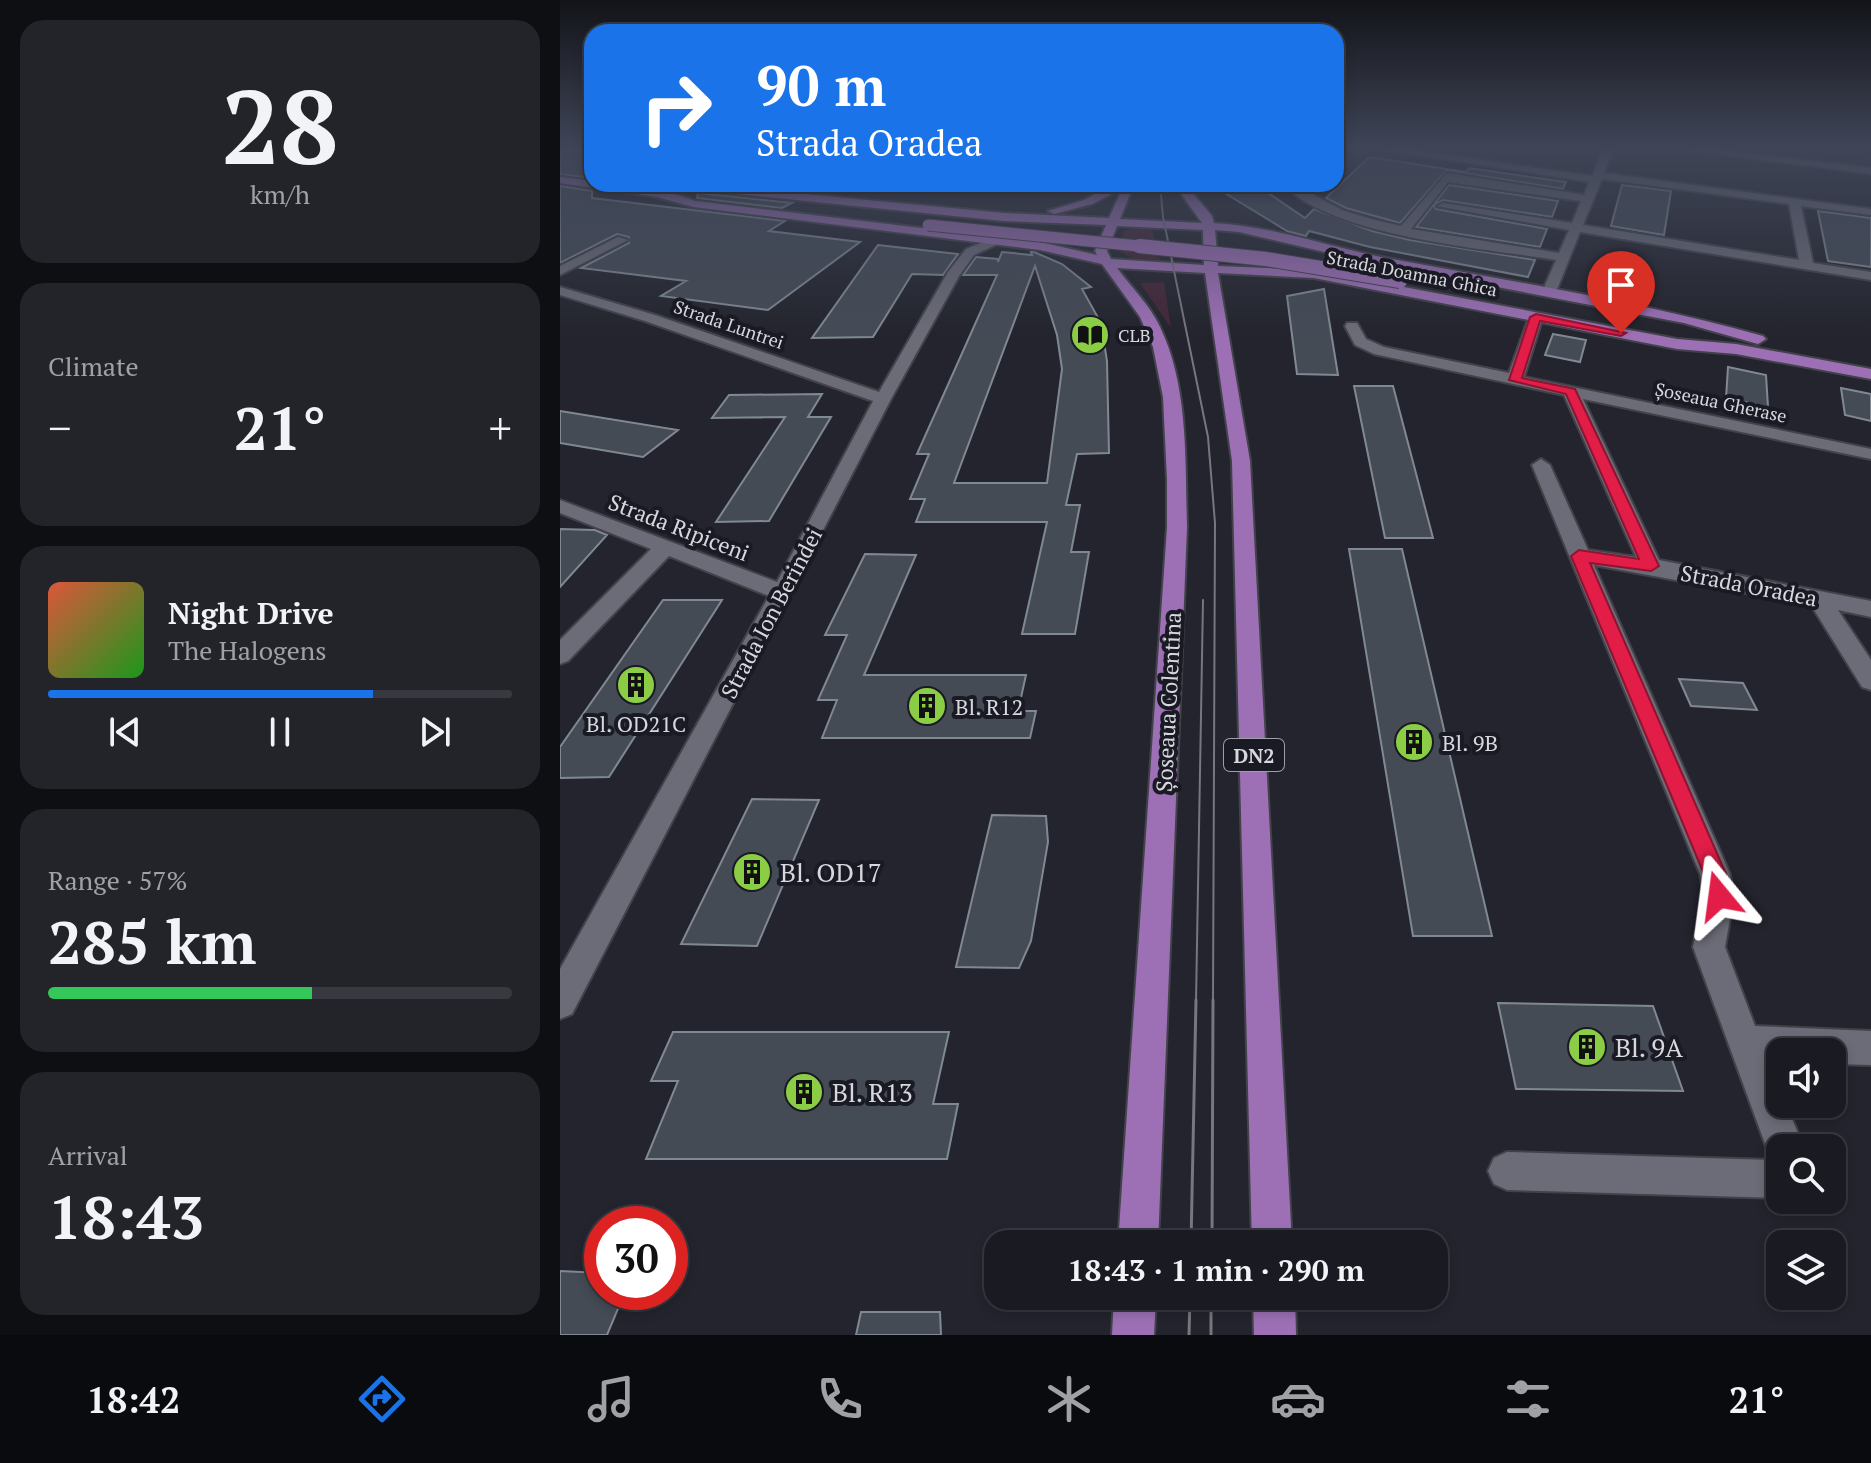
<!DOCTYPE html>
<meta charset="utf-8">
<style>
body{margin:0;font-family:"PT Serif",serif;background:#23242a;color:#f1f3f6;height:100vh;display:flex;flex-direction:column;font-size:30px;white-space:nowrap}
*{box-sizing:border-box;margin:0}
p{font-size:26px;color:#9fa1a5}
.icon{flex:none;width:44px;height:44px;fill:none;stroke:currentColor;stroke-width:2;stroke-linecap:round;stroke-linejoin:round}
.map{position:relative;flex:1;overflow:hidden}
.details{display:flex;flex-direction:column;gap:20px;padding:20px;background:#0e0f13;width:560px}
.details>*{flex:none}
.guide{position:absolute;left:24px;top:24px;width:760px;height:168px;border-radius:24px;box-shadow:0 4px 12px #0003,0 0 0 2px #383940;background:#1a73e8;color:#fff;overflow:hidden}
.buttons{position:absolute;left:1206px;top:1038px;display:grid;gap:16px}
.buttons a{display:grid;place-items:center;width:80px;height:80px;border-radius:16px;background:#1a1b22;box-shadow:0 4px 12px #0003,0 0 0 2px #383940;font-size:40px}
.speed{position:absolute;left:24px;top:1206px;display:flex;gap:16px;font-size:40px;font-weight:700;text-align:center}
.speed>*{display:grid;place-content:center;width:104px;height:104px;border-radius:50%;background:#1a1b22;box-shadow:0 4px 12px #0003,0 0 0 2px #383940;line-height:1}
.speed .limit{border:12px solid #d22;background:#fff;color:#111}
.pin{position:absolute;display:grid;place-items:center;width:68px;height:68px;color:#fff;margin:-82px -34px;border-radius:50% 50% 50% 0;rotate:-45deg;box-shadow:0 0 8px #0007}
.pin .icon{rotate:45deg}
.me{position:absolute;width:88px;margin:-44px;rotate:344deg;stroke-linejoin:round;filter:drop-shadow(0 0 6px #0008)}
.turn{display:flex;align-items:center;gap:28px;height:168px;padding:0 40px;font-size:36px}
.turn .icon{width:104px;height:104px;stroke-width:2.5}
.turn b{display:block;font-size:56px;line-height:68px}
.big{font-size:60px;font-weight:600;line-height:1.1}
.details .widget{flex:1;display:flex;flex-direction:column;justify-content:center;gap:12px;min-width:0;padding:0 28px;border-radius:24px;background:#23242a}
.details .dial{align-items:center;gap:0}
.dial b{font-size:104px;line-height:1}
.song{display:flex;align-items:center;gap:24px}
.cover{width:96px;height:96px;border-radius:12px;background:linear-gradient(135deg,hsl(10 70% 55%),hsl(120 70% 35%))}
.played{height:8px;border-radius:4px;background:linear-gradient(90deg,#1a73e8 70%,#383940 70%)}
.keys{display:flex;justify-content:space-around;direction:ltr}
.heat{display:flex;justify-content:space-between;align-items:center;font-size:44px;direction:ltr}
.charge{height:12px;border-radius:6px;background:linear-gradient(90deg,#34c759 57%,#383940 0)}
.trip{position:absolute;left:424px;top:1230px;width:464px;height:80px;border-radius:24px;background:#1a1b22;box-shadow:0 4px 12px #0003,0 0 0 2px #383940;font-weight:600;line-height:80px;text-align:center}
.dock{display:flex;height:128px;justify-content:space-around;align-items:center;background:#0a0b0e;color:#9fa1a5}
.dock .icon{width:56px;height:56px}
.dock .current{color:#1a73e8}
.dock b{font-size:36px;color:#f1f3f6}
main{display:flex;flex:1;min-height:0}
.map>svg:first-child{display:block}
.green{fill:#432737}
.building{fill:#444b55;stroke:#808993;stroke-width:2;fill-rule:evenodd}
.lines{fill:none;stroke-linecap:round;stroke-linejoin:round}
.minor-casing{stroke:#42424a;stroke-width:4}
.major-casing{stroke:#42424a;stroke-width:4}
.minor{fill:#6c6c78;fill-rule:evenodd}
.major{fill:#9d70b6;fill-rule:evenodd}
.tram-far1{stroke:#76777f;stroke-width:2}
.tram{stroke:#76777f;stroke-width:3}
.major-bridge-far1-casing{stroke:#42424a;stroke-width:13;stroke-linecap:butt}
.major-bridge-casing{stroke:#42424a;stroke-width:16;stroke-linecap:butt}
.major-bridge-far1{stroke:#9d70b6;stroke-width:11}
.major-bridge{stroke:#9d70b6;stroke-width:14}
.route{fill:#e11d48;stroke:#92132f;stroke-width:2}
.labels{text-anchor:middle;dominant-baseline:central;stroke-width:8;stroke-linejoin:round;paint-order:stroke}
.far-street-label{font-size:18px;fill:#d7d7de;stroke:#1a1a24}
.far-poi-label{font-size:18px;fill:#d7d7de;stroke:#1a1a24;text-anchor:start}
.shield{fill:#1a1a24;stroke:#9e9ea6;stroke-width:2}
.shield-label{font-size:20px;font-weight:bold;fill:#d7d7de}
.street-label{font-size:22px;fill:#d7d7de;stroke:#1a1a24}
.poi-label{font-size:22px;fill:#d7d7de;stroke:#1a1a24;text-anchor:start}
.near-poi-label{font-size:26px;fill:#d7d7de;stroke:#1a1a24;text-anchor:start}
</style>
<main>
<section class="details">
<div class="widget dial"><b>28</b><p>km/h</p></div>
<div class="widget"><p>Climate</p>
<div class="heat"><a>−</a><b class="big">21°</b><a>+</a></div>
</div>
<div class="widget">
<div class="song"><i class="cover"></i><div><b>Night Drive</b><p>The Halogens</p></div></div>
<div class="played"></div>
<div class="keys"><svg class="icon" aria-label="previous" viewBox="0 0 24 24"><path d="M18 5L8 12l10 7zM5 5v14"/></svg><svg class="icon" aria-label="pause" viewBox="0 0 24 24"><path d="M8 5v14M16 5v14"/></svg><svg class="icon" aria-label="next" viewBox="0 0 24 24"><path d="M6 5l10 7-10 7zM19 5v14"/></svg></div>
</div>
<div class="widget"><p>Range · 57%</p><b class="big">285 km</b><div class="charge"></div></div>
<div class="widget"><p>Arrival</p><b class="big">18:43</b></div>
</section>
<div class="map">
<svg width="1311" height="1335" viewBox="0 0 1311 1335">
<rect width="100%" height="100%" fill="#23242d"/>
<path class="green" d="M 579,227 L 592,228 L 600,260 L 572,258 L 559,251 L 563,231 Z
M 604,282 L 611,328 L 580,283 Z"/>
<path class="building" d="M 0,148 L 32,150 L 32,178 L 0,174 Z
M 809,157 L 906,172 L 909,168 L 1006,182 L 1003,189 L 887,170 L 840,223 L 786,208 L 766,198 Z
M 172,184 L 266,184 L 252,192 Z
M 650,184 L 695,184 L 745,218 L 754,209 L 812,231 L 850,240 L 975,260 L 968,277 L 810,247 L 749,231 L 746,236 L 727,231 Z
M 889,185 L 998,201 L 992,217 L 883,200 L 874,205 L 876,209 L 987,229 L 980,247 L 856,227 Z
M 1062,185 L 1111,191 L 1104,235 L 1051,226 Z
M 0,186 L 32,191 L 32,198 L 225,221 L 209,231 L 300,242 L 208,310 L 101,296 L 126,281 L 21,268 L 69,243 L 69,237 L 57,234 L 0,263 Z
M 138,193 L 232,203 L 222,208 L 137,198 Z
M 1258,211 L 1311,218 L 1311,267 L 1268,261 Z
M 318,245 L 398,254 L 383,275 L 352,274 L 313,337 L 252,338 Z
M 442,252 L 472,255 L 471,252 L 474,252 L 502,264 L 531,287 L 522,289 L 541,323 L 547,361 L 549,453 L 517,454 L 506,505 L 520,505 L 511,552 L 529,552 L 515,634 L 462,634 L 487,522 L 356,522 L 365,499 L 350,499 L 369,454 L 357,454 L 437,275 L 403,275 L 416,257 L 438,259 L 438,262 ZM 475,266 L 497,335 L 502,369 L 487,483 L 394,483 Z
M 764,289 L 778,375 L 737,374 L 727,296 Z
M 993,334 L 1026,340 L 1020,362 L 985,355 Z
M 1168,367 L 1206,375 L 1208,407 L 1166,398 Z
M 794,386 L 833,386 L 873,538 L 825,538 Z
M 1281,388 L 1311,394 L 1311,421 L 1285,415 Z
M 262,394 L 248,417 L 271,417 L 209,521 L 156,522 L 225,417 L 152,418 L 169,395 Z
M 0,411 L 118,430 L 83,457 L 0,443 Z
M 0,529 L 35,530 L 47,535 L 0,587 Z
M 789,549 L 842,549 L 932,936 L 853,936 Z
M 305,554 L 356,555 L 304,675 L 466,675 L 458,711 L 476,711 L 470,738 L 262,738 L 277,700 L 258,700 L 287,635 L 265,635 Z
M 103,600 L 162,600 L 49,777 L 0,778 L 0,747 Z
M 1119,679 L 1183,683 L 1197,710 L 1131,706 Z
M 192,799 L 259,800 L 197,946 L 121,944 Z
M 432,815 L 486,816 L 488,842 L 471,941 L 459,968 L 396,967 Z
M 938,1003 L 1093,1006 L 1123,1091 L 956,1089 Z
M 113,1032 L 389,1032 L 373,1104 L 398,1104 L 387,1159 L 86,1159 L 118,1081 L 91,1081 Z
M 0,1271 L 42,1273 L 42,1292 L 65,1292 L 47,1335 L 0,1335 Z
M 301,1312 L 380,1312 L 381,1335 L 296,1335 Z"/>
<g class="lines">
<defs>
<path id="minor" d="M 813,148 L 839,148 L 1032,176 L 1044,148 L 1054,148 L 1044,173 L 1311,209 L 1311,215 L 1241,206 L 1253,263 L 1311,272 L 1311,280 L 1020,232 L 996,292 L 989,296 L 982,292 L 996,260 C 922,248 775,237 722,184 C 743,184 764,203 785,211 C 803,217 822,222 841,226 L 887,173 L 1024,195 L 1029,182 ZM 1042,179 L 1229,204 L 1239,260 L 1023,225 ZM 888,182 L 1021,201 L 1012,223 L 883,203 L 877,206 L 1009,230 L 999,253 L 851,229 Z
M 1114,148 L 1145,148 L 1311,168 L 1311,174 Z
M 58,237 L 68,240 L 0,275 L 0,266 Z
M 434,238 L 444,241 L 414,255 L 399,276 L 331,399 L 12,1014 L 0,1019 L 0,969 L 209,596 L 109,556 L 8,661 L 0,664 L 0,640 L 91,549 L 0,513 L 0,500 L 217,582 L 313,401 L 85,321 L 0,295 L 0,287 L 95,315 L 319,392 L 388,272 L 406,249 Z
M 976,313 L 983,317 L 964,377 L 1311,449 L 1311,459 L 1023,399 L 1099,560 L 1311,601 L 1311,617 L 1278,610 L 1311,660 L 1311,690 L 1302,687 L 1251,605 L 1034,565 L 1170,874 L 1174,896 L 1165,947 L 1195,1026 L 1311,1031 L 1311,1065 L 1272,1064 L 1272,1052 L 1220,1052 L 1220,1062 L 1208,1061 L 1220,1090 L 1220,1104 L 1226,1104 L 1244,1148 L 1220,1148 L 1220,1198 L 947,1190 L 934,1184 L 928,1171 L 934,1158 L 947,1152 L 1211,1160 L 1133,947 L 1144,896 L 1140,874 L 972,465 L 981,459 L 990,465 L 1028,550 L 1076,557 L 1004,395 L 814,354 L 795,345 L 785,326 L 787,323 L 797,323 L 806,339 L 824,347 L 949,373 L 969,317 Z"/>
<path id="major" d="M 0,177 L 32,181 L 32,184 L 112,193 L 135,201 L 480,242 L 537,255 L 535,251 L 546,225 L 444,221 L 117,188 L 112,185 L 140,184 L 444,213 L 549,218 L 562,189 L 532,204 L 494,214 L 488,211 L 524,200 L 554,184 L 574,184 L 560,219 L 642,223 L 614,184 L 625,184 L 652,216 L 654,223 C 711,226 766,246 821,257 C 949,281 1078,301 1203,336 L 1206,339 L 1198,344 L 1124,323 L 807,262 L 679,232 L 655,230 L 658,266 L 754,270 L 1117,339 L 1176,344 L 1311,369 L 1311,379 L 1176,354 L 1117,349 L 754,278 L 658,273 L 690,461 L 732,1244 L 692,1244 L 672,461 L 645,273 L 557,268 C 571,287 590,305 600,327 C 629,387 625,462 627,527 L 598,1244 L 558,1244 L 607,527 L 607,480 L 603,397 L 593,347 L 580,317 L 542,264 L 480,250 L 134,207 L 97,197 L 0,183 ZM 557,226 L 643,230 L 644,265 L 551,259 L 547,251 Z
M 554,1296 L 596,1296 L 594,1335 L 552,1335 Z
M 693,1296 L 735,1296 L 736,1335 L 694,1335 Z"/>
</defs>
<use href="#minor" class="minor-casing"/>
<use href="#major" class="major-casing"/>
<use href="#minor" class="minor"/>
<use href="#major" class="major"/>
<path class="tram-far1" d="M 600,184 L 603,217 L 648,437 L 655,523 L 653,1002
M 636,1002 L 643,600"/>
<path class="tram" d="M 631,1244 L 636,1000
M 652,1244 L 653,1000
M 651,1296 L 651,1335
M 629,1335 L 630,1296"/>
<defs>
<path id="major-bridge-far1" d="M 368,225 L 599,248"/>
<path id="major-bridge" d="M 579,246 L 706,259 L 840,281"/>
</defs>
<use href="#major-bridge-far1" class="major-bridge-far1-casing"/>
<use href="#major-bridge" class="major-bridge-casing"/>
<use href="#major-bridge-far1" class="major-bridge-far1"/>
<use href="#major-bridge" class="major-bridge"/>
</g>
<linearGradient id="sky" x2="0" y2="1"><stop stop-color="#131419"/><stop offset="0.44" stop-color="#3f4557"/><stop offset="1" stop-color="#3f4557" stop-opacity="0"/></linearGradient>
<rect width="1311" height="335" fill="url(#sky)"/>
<path class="route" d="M 976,314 L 1066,333 L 1061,336 L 980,321 L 962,378 L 1015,389 L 1099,566 L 1091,571 L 1030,563 L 1166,874 L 1171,896 L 1168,904 L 1159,908 L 1151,904 L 1144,874 L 1011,556 L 1019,550 L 1079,559 L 1006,394 L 949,380 L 970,317 Z"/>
<defs>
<symbol id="library-disc" viewBox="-11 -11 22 22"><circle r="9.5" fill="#8bce46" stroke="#1a1a24"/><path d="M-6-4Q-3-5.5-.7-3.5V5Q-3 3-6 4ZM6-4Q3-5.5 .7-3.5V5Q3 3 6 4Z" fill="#111"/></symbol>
<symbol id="building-disc" viewBox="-11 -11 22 22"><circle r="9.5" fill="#8bce46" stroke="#1a1a24"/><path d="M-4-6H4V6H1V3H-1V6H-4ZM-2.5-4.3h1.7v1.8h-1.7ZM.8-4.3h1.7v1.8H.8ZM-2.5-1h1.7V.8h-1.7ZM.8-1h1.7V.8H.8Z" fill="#111"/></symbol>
</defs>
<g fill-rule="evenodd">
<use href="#library-disc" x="508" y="313" width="44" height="44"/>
<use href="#building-disc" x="54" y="663" width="44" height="44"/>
<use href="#building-disc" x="345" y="684" width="44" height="44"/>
<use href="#building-disc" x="832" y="720" width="44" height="44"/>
<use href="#building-disc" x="170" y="850" width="44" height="44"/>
<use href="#building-disc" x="1005" y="1025" width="44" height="44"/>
<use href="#building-disc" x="222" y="1070" width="44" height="44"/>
</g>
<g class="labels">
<g class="far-street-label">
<text transform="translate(852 273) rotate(11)">Strada Doamna Ghica</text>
<text transform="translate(169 324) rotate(19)">Strada Luntrei</text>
<text transform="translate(1161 402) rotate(12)">Șoseaua Gherase</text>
</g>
<g class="far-poi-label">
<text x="558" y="335">CLB</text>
</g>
<rect class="shield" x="664" y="739" width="60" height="32" rx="6"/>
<g class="shield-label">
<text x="694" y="755">DN2</text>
</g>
<g class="street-label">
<text transform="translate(119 527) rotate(21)">Strada Ripiceni</text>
<text transform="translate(1189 585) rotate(11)">Strada Oradea</text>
<text transform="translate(211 613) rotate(-62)">Strada Ion Berindei</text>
<text transform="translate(608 702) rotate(-87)">Șoseaua Colentina</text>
</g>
<g class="poi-label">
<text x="395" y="706">Bl. R12</text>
<text x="76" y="723" text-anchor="middle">Bl. OD21C</text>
<text x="882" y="742">Bl. 9B</text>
</g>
<g class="near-poi-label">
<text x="220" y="872">Bl. OD17</text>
<text x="1055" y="1047">Bl. 9A</text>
<text x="272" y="1092">Bl. R13</text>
</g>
</g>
</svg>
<div class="buttons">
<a><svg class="icon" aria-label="sound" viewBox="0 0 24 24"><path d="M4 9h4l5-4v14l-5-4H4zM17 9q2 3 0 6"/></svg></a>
<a><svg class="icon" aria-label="search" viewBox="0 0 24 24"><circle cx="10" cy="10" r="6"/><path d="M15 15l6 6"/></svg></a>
<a><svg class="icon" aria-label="layers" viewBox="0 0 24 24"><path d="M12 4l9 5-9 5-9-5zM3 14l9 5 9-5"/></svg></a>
</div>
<div class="speed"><div class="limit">30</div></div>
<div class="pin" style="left:1061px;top:333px;background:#d93025"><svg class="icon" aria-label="arrive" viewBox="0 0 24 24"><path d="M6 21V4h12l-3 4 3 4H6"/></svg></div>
<svg class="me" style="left:1159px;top:896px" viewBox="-20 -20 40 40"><path d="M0-17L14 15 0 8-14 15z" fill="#e11d48" stroke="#fff" stroke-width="4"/></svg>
<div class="trip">18:43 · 1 min · 290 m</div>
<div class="guide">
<div class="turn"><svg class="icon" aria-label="right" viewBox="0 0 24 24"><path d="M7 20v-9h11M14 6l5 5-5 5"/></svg><div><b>90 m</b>Strada Oradea</div></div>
</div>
</div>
</main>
<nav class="dock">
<b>18:42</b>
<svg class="icon current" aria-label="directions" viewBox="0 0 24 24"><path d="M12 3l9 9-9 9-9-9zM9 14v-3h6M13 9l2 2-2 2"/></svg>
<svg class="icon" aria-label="music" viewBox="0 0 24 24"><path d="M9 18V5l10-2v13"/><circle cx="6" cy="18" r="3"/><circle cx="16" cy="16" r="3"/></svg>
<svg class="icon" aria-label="phone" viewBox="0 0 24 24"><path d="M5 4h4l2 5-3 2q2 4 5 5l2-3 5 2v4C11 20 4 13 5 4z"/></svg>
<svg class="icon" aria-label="climate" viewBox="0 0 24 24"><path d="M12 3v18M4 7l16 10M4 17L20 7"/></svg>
<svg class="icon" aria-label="car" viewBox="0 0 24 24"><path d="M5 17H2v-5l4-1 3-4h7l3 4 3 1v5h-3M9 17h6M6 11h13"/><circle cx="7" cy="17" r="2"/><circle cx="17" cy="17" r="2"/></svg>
<svg class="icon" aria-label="filters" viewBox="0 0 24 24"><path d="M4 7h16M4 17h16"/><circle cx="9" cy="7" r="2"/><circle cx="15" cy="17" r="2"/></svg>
<b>21°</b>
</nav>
